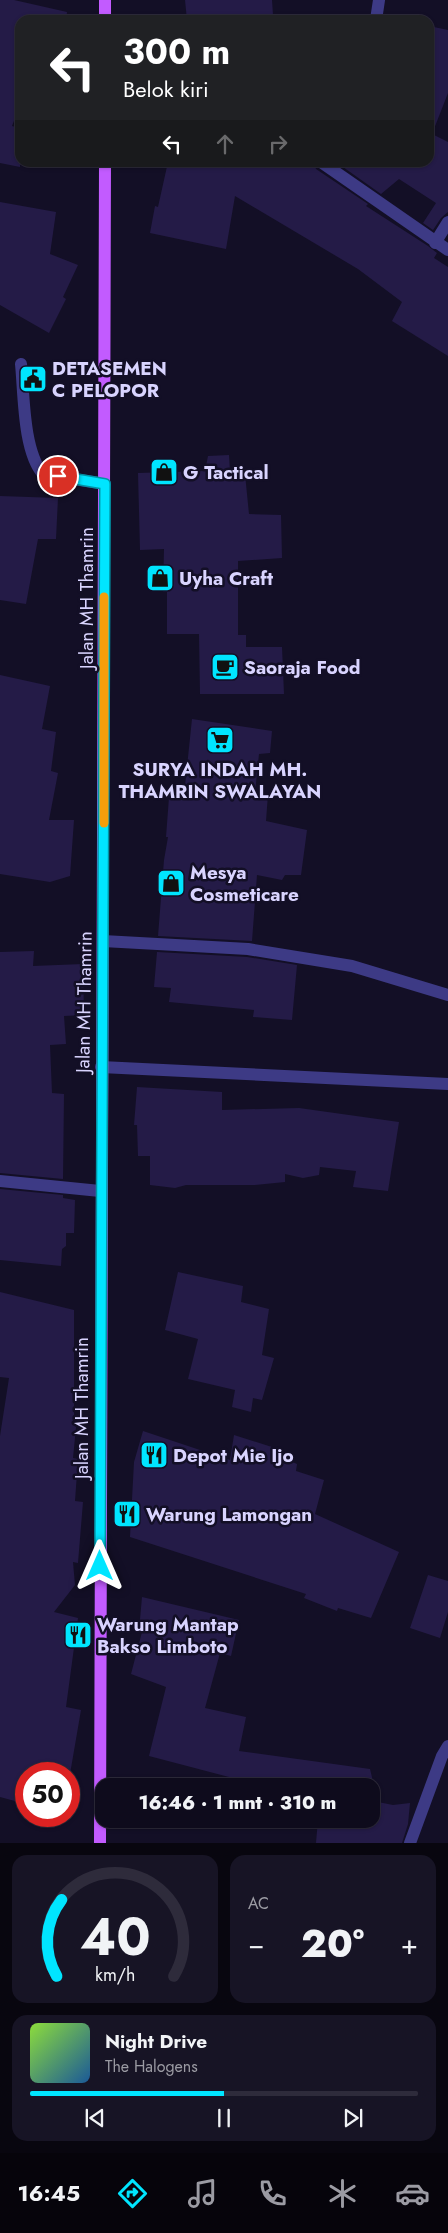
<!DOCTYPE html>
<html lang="id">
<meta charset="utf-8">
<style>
body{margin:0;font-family:Jost,sans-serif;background:#171425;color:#f1f3f6;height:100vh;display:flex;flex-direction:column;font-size:19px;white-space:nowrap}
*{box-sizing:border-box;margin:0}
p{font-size:16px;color:#9b9ba3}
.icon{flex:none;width:28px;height:28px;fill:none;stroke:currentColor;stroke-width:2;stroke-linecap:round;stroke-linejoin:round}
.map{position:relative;height:1843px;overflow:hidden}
.sheet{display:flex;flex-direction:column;gap:12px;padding:12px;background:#08060f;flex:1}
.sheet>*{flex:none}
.top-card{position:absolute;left:15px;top:15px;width:419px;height:152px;border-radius:15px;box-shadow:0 1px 4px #0004,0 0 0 1px #2e2b3b;background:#202124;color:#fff;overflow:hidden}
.speed{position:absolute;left:15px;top:1762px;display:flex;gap:10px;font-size:25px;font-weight:700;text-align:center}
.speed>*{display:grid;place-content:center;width:65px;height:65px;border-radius:50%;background:#0e0b1c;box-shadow:0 1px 4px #0004,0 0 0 1px #2e2b3b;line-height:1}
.speed .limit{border:8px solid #d22;background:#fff;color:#111}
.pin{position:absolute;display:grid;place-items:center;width:42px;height:42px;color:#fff;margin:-21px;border:2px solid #fff;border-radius:50%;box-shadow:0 1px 5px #0007}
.me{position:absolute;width:55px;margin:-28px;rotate:0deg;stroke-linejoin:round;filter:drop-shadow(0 0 4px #0008)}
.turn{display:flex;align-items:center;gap:18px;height:105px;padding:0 25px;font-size:22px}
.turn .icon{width:65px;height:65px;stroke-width:2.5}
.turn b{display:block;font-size:35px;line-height:42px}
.lanes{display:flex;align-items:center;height:48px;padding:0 25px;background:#0003;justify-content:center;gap:25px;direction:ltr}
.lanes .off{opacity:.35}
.big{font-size:38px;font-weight:800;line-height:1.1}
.sheet .widget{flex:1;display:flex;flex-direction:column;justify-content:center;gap:8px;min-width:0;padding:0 18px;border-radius:15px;background:#171425}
.sheet .dial{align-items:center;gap:0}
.dial svg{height:130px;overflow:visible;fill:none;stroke:#2e2b3b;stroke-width:7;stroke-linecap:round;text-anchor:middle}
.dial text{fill:#f1f3f6;stroke:none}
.song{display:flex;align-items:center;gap:15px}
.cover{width:60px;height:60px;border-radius:8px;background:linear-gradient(135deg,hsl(90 70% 55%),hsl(210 70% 35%))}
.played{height:5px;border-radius:2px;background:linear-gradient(90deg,#00e5ff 50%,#2e2b3b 50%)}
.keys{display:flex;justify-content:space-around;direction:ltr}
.heat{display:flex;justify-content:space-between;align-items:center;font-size:28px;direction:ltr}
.sheet .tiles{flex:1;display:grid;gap:12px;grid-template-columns:1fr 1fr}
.widget:last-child{grid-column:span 2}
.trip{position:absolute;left:95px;top:1778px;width:285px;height:50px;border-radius:15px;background:#0e0b1c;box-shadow:0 1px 4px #0004,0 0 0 1px #2e2b3b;font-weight:800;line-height:50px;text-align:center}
.tabs{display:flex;height:80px;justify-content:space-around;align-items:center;background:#06040b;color:#9b9ba3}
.tabs .icon{width:35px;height:35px}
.tabs .current{color:#00e5ff}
.tabs b{font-size:22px;color:#f1f3f6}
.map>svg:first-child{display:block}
.building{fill:#241b47}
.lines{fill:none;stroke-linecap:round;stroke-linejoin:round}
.minor{stroke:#3d3a85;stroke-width:12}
.major{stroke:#c25bff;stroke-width:12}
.route-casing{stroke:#0095a6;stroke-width:12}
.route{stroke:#00e5ff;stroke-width:9}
.slow{stroke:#f59e0b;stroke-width:9}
.labels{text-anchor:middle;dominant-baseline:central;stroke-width:5;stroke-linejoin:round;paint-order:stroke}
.poi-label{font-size:19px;font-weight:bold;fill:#d9d4ff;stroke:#130f26;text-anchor:start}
.street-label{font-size:19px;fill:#d9d4ff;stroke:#130f26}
</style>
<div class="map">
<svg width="448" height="1843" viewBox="0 0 448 1843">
<rect width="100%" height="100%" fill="#130f26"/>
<path class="building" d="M 0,0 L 14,0 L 67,12 L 66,20 L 20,20 L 20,105 L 12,126 L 20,128 L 20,167 L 0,163 Z
M 185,0 L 272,0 L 273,15 L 187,20 Z
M 429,26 L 448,30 L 448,93 L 432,134 L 448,142 L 448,212 L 441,218 L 433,230 L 423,223 L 436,203 L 399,179 L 381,194 L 336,162 L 429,162 Z
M 168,162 L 313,162 L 316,169 L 368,204 L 366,206 L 428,246 L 437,253 L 434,258 L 448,267 L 448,356 L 392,321 L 402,302 L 358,269 L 235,196 L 226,249 L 150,233 L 155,206 L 158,207 Z
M 0,202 L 56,212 L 50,254 L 78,265 L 63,297 L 66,299 L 49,333 L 0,305 Z
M 229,455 L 230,472 L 244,464 L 249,514 L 281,515 L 282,558 L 238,561 L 238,635 L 246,635 L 246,647 L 282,647 L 284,694 L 200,694 L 199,634 L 167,634 L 167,592 L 163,592 L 164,549 L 140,550 L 138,473 L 205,471 L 208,456 Z
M 0,496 L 58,498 L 56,539 L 38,539 L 26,604 L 0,600 Z
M 0,675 L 50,686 L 42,729 L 56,732 L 51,771 L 58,773 L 49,820 L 74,820 L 70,876 L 50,882 L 0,874 Z
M 192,719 L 272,731 L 270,753 L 259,754 L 255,793 L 268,794 L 266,821 L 307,830 L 301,875 L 285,875 L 282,880 L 257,875 L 252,941 L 158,936 L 164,860 L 168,837 L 166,837 L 170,784 L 185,786 Z
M 34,951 L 33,966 L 83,964 L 84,1015 L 64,1016 L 66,1044 L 50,1045 L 52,1093 L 64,1094 L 63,1179 L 0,1173 L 0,952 Z
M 157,952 L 247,957 L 297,965 L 292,1020 L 253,1017 L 254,1010 L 169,1002 L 171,988 L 154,987 Z
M 137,1087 L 222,1092 L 222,1110 L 299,1108 L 399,1122 L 388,1191 L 353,1187 L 356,1171 L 320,1167 L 319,1175 L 303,1178 L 285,1174 L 285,1182 L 255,1185 L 186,1185 L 175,1188 L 150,1185 L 150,1156 L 138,1156 L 137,1125 L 134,1125 Z
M 0,1189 L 63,1195 L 63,1198 L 75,1200 L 74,1233 L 66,1233 L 66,1246 L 62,1249 L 61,1266 L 0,1260 Z
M 178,1272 L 243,1286 L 241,1302 L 269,1309 L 262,1355 L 274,1358 L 262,1400 L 253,1398 L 251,1412 L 232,1407 L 235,1390 L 188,1379 L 198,1339 L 165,1330 Z
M 0,1292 L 74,1310 L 74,1416 L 77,1417 L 73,1458 L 78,1459 L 75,1501 L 83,1502 L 78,1563 L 73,1562 L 75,1585 L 54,1612 L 78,1618 L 66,1707 L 81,1710 L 70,1774 L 26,1774 L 26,1804 L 0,1797 L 0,1436 L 9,1378 L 0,1377 Z
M 143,1431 L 230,1460 L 234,1435 L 275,1448 L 274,1454 L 297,1464 L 296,1471 L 324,1480 L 315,1514 L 399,1552 L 371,1618 L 338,1608 L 337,1611 L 304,1598 L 306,1594 L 130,1537 L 134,1462 Z
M 428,1575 L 448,1581 L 448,1612 L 440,1638 L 410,1628 Z
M 142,1597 L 239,1620 L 231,1656 L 220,1653 L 205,1708 L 246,1717 L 239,1751 L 370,1769 L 378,1802 L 393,1805 L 410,1803 L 408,1824 L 402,1843 L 316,1843 L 318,1819 L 371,1819 L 371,1786 L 247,1786 L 248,1782 L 149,1756 L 166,1687 L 131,1674 L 142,1632 L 139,1631 Z"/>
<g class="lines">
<path class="minor" d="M 376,20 L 379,0
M 321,162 L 448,250
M 435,243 L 448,222
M 21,364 C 24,394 23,451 43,474 L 105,484
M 103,941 L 248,949 L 352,966 L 448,995
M 101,1067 L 448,1084
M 0,1181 L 100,1191
M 410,1843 L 442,1756 L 448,1746"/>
<path class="major" d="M 105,20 L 105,0
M 100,1843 L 105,162"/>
</g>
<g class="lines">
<defs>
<path id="route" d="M 58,476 L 105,484 L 100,1566"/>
</defs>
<use href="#route" class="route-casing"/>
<use href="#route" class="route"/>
<path class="slow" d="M 104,823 L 104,597"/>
</g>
<defs>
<symbol id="civic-square" viewBox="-11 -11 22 22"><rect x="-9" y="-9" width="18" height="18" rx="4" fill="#00e5ff" stroke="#130f26"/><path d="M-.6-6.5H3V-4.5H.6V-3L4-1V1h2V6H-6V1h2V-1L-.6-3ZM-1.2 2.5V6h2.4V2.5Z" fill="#111"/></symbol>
<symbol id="shop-square" viewBox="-11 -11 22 22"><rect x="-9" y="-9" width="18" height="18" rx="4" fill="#00e5ff" stroke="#130f26"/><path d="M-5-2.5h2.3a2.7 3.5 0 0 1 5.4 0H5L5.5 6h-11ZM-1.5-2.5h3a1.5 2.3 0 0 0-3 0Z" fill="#111"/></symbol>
<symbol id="cafe-square" viewBox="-11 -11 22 22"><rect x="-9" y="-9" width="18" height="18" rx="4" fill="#00e5ff" stroke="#130f26"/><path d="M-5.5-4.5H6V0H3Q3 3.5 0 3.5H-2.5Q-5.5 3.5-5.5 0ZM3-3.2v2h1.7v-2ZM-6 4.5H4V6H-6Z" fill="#111"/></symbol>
<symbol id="supermarket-square" viewBox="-11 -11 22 22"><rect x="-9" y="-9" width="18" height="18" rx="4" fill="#00e5ff" stroke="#130f26"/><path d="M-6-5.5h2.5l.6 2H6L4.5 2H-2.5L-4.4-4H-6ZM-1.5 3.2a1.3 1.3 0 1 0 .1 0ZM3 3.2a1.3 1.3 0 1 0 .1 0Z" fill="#111"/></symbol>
<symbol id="restaurant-square" viewBox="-11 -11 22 22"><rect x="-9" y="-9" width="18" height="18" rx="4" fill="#00e5ff" stroke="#130f26"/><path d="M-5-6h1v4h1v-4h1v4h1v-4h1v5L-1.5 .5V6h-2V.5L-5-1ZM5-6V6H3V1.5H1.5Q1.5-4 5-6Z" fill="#111"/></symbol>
</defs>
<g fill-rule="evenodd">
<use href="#civic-square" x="17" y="363" width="32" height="32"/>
<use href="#shop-square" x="148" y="456" width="32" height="32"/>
<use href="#shop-square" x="144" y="562" width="32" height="32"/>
<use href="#cafe-square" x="209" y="651" width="32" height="32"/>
<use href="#supermarket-square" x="204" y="724" width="32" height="32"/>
<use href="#shop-square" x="155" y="867" width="32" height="32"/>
<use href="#restaurant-square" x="138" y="1439" width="32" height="32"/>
<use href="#restaurant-square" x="111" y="1498" width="32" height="32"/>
<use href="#restaurant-square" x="62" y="1619" width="32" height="32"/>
</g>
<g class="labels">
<g class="poi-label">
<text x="52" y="368">DETASEMEN<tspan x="52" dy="22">C PELOPOR</tspan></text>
<text x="183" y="472">G Tactical</text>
<text x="179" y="578">Uyha Craft</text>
<text x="244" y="667">Saoraja Food</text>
<text x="220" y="769" text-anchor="middle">SURYA INDAH MH.<tspan x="220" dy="22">THAMRIN SWALAYAN</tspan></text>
<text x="190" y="872">Mesya<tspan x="190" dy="22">Cosmeticare</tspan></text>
<text x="173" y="1455">Depot Mie Ijo</text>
<text x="146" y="1514">Warung Lamongan</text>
<text x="97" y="1624">Warung Mantap<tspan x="97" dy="22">Bakso Limboto</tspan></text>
</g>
<g class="street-label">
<text transform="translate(86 598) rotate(-90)">Jalan MH Thamrin</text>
<text transform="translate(84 1002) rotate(-89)">Jalan MH Thamrin</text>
<text transform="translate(81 1408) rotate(-90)">Jalan MH Thamrin</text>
</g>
</g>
</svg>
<div class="speed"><div class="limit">50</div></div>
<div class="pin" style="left:58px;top:476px;background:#d93025"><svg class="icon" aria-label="arrive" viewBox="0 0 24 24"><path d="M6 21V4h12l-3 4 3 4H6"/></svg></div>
<svg class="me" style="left:100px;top:1566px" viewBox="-20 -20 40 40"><path d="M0-17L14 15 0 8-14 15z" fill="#00e5ff" stroke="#fff" stroke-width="4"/></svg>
<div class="trip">16:46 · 1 mnt · 310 m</div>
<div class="top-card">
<div class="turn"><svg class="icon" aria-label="left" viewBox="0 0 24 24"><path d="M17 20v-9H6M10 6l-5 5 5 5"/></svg><div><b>300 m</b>Belok kiri</div></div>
<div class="lanes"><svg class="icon" aria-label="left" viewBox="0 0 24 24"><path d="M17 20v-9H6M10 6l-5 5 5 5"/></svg><svg class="icon off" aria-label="ahead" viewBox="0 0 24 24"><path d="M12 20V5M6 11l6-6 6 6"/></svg><svg class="icon off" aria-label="right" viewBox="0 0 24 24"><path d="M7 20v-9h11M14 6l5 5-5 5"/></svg></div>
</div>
</div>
<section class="sheet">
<div class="tiles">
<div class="widget dial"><svg viewBox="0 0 100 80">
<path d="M14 69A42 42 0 1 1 86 69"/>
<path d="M14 69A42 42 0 0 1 17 22" stroke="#00e5ff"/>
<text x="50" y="56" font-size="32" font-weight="700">40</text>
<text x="50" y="72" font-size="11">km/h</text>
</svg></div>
<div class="widget"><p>AC</p>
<div class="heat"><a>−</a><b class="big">20°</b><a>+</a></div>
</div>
<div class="widget">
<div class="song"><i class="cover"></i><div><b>Night Drive</b><p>The Halogens</p></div></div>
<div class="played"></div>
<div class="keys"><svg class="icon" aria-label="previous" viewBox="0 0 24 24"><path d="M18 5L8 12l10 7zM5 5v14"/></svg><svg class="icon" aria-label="pause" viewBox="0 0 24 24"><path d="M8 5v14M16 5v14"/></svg><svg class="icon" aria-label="next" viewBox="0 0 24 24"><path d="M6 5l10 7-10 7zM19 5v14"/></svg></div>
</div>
</div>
</section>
<nav class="tabs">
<b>16:45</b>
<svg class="icon current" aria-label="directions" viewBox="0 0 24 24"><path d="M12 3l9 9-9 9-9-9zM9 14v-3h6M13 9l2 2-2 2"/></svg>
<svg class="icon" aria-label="music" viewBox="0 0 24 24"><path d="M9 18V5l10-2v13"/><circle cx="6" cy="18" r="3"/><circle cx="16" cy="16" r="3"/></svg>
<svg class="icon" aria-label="phone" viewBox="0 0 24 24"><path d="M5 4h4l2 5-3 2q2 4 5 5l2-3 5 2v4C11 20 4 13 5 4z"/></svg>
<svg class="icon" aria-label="climate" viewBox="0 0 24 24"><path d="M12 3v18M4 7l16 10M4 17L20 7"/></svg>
<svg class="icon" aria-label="car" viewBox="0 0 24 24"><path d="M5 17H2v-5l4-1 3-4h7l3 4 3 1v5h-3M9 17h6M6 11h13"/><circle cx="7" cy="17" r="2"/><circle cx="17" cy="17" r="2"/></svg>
</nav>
